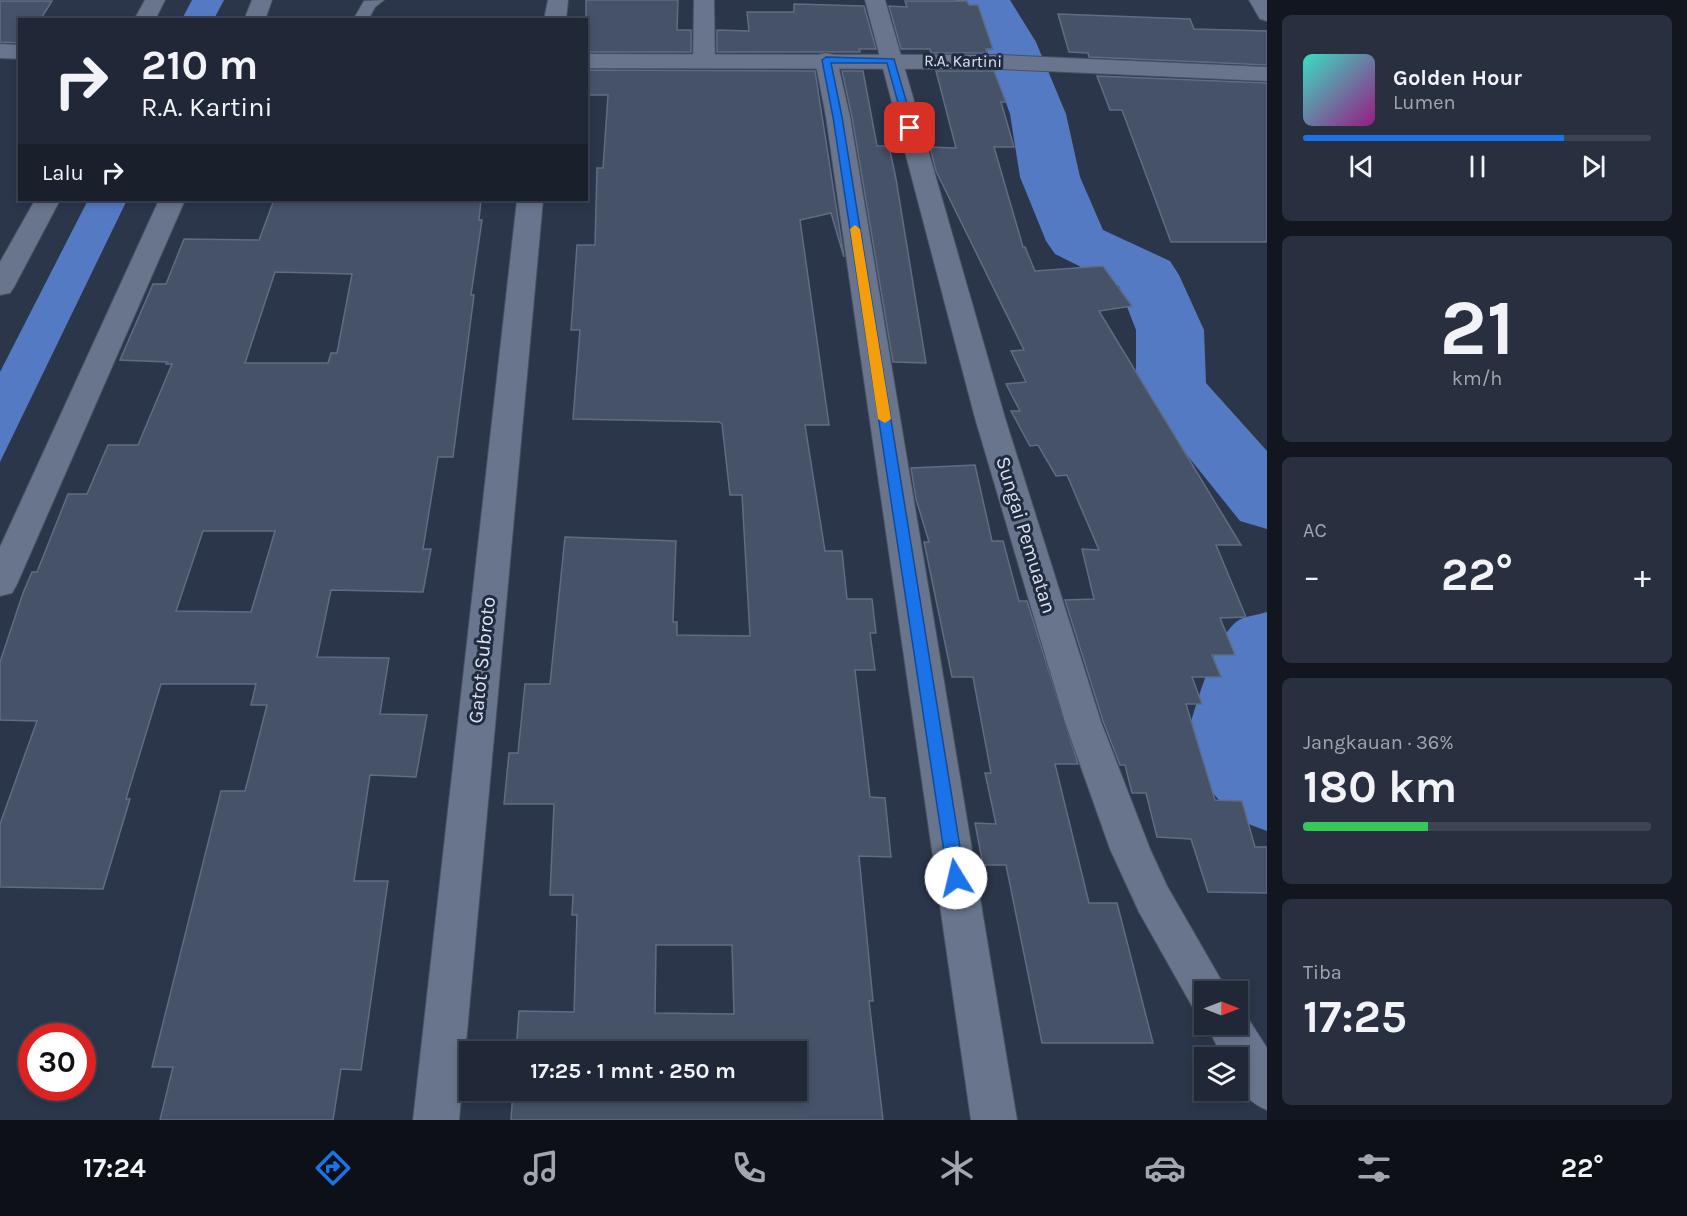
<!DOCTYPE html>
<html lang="id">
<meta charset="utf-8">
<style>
body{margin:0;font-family:Karla,sans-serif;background:#283040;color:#f1f3f6;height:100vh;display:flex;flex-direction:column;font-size:22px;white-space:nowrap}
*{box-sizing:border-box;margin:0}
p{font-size:20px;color:#a2a6ae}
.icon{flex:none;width:33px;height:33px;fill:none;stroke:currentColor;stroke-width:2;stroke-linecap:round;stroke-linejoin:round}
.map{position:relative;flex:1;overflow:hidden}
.drawer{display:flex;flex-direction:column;gap:15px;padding:15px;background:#12161f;width:420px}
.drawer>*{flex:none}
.top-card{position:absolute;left:18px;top:18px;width:570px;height:183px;border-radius:0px;box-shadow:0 3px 9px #0003,0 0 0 2px #3d4453;background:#202838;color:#f1f3f6;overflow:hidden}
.needle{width:39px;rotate:90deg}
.tools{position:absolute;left:1194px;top:981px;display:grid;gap:12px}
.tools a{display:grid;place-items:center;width:54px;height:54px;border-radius:0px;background:#202838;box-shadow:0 3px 9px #0003,0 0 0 2px #3d4453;font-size:30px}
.speed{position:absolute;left:18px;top:1023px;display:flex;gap:12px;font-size:30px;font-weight:700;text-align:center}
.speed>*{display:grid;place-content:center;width:78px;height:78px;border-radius:50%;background:#202838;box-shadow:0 3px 9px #0003,0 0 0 2px #3d4453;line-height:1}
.speed .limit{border:9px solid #d22;background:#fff;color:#111}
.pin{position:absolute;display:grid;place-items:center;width:51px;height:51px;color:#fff;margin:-26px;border-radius:12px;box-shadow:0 3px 9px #0006}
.me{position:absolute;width:66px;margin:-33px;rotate:351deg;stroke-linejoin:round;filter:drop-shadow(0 0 4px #0008)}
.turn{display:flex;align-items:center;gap:21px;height:126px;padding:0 24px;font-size:27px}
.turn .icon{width:78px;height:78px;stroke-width:2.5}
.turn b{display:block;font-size:42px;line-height:51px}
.then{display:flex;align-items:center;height:57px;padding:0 24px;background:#0003;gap:12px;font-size:22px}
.big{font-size:45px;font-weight:700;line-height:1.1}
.drawer .tile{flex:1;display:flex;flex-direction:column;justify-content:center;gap:9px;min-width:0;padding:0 21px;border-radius:9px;background:#283040}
.drawer .dial{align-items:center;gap:0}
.dial b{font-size:78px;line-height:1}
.song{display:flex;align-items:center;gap:18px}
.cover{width:72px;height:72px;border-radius:9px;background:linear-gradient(135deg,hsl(170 70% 55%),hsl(310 70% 35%))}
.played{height:6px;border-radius:3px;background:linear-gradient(90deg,#1a73e8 75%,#3d4453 75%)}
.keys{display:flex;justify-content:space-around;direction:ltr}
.heat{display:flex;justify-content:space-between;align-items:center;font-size:33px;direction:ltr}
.charge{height:9px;border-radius:4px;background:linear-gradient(90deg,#34c759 36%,#3d4453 0)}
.trip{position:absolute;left:459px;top:1041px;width:348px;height:60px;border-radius:0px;background:#202838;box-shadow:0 3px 9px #0003,0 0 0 2px #3d4453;font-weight:700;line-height:60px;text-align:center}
.menu{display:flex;height:96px;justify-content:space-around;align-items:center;background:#0d1016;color:#a2a6ae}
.menu .icon{width:42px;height:42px}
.menu .on{color:#1a73e8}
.menu b{font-size:27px;color:#f1f3f6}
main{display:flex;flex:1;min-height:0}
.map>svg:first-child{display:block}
.water{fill:#547ac4}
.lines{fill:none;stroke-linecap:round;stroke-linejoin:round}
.river{fill:#547ac4;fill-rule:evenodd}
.building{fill:#465268;stroke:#5f6c84;stroke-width:1.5;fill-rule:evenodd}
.service-casing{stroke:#485162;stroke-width:2}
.minor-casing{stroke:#485162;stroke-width:2}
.tertiary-casing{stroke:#485162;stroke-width:2}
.service{fill:#68758d;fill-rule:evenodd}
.minor{fill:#68758d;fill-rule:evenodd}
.tertiary{fill:#68758d;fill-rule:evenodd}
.route{fill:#1a73e8;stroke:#114b97;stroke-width:1.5}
.slow{fill:#f59e0b}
.labels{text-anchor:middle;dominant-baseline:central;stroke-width:6;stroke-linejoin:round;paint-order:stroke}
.far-street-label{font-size:16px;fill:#dde4f2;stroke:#212b40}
.street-label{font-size:20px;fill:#dde4f2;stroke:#212b40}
</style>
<main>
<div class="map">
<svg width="1267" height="1120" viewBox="0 0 1267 1120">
<rect width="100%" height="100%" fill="#2b364b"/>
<path class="water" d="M 192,0 L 224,0 L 214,19 L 182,19 Z
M 88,200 L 127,200 L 0,462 L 0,372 Z"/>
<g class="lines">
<path class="river" d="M 955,0 L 1010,0 L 1036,42 L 1066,114 L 1080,177 L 1103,230 L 1170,261 L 1179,275 L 1204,330 L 1206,383 L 1267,451 L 1267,529 L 1240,521 L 1146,404 L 1136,388 L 1136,330 L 1119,286 L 1055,254 L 1046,241 L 1020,177 L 1010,114 L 984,42 L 969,15 L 962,11 Z
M 1267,612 L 1267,831 L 1235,819 L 1196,773 L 1183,747 C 1194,715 1211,643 1236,622 C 1243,616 1258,615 1267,612 Z"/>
</g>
<path class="building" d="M 586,0 L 678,0 L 677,30 L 691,30 L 691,52 L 586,52 Z
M 0,1 L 52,1 L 40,20 L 20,20 L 20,43 L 0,42 Z
M 905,1 L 967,1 L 969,5 L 978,5 L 993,49 L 986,49 L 987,53 L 931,53 L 930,49 L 901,49 L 889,6 L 907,7 Z
M 794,4 L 864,6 L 876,49 L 859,49 L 860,52 L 717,52 L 717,30 L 749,31 L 747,12 L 794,12 Z
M 1058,14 L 1190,19 L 1194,29 L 1267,31 L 1267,65 L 1089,57 L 1088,53 L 1069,52 Z
M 586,70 L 815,71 L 844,257 L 831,213 L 800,220 L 829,425 L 805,425 L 825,551 L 842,551 L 847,599 L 872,599 L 876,633 L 870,633 L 875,670 L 855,670 L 870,797 L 885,798 L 891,857 L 859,856 L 873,1001 L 869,1001 L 883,1120 L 511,1120 L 513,1090 L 796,1090 L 796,1052 L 516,1052 L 519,1011 L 574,1012 L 577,915 L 572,915 L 573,895 L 550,895 L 554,804 L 504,804 L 509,753 L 518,753 L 525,684 L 550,684 L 565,537 L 676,541 L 673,622 L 677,622 L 677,635 L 750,636 L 742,495 L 730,495 L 722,424 L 719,422 L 573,419 L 580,330 L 571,330 L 577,245 L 595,245 L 597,168 L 603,168 L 608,95 L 586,95 ZM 656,945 L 732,945 L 734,1014 L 655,1013 Z
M 842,71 L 863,71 L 877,146 L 889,146 L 896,179 L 926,363 L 893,362 L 852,117 Z
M 936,71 L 994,71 L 1006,102 L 1001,102 L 1014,147 L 994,147 L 1023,247 L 1025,247 L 1035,271 L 1103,266 L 1132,306 L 1099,311 L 1241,545 L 1216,545 L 1246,617 L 1220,618 L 1235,655 L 1212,655 L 1221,677 L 1192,677 L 1202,704 L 1186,704 L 1215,800 L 1242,801 L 1255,847 L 1267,847 L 1267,893 L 1208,892 L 1191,839 L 1157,837 L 1146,793 L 1132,793 L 1125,765 L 1120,765 L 1103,721 L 1065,600 L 1094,599 L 1082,549 L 1099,550 L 1067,475 L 1056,476 L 1038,445 L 1030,446 L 1011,411 L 1020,411 L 1006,384 L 1026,382 L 1011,351 L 1024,350 L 936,171 L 930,147 L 956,148 Z
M 1097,76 L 1267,83 L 1267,242 L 1171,242 L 1122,110 L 1110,110 Z
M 274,200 L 481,200 L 479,220 L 482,220 L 471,295 L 474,295 L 453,457 L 438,457 L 423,549 L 431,549 L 423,592 L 331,590 L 317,657 L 389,658 L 380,714 L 427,715 L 416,777 L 370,775 L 354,881 L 388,881 L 361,1070 L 341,1069 L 333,1120 L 160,1120 L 173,1067 L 152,1067 L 221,791 L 245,791 L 267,705 L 251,705 L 256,684 L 161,684 L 126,799 L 130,799 L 103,889 L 0,887 L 0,824 L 37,721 L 0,720 L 0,662 L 23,593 L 32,572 L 37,572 L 68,494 L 87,494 L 108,445 L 138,445 L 172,364 L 166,364 L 167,362 L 120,360 L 153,284 L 166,284 L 184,239 L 259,240 ZM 275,272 L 352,274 L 337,353 L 331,353 L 328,363 L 245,363 ZM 203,531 L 275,531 L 251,612 L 176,611 Z
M 975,465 L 992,541 L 1003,541 L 1019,601 L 1027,601 L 1078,764 L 1055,764 L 1089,903 L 1117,903 L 1153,1043 L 1042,1043 L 1006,865 L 983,865 L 975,823 L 996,824 L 985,773 L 991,773 L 973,677 L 952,677 L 924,542 L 929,542 L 916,499 L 911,468 Z"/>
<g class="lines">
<defs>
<path id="service" d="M 384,0 L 375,7 L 368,20 L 353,20 L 364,1 Z"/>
<path id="minor" d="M 252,0 L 272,0 L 265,20 L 244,20 Z
M 694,0 L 714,0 L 715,61 L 712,66 L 704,68 L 696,66 L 693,61 Z
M 865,0 L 885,0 L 1005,418 L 1101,722 L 1150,849 L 1167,886 L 1228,992 L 1204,992 L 1204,1011 L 1192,1006 L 1139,912 L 1110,849 L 1065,722 L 975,418 Z
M 1249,0 L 1267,0 L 1267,21 L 1260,19 Z
M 826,53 L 834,55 L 837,60 L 850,117 L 1017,1120 L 971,1120 L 826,117 L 815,60 L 818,55 Z
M 159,200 L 185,200 L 17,584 L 12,593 L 0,596 L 0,547 Z
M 1238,1008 L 1242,1009 L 1267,1048 L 1267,1110 C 1241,1099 1238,1084 1238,1058 L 1223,1058 L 1206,1024 L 1238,1024 Z"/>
<path id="tertiary" d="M 145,0 L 165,0 L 155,20 L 134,20 Z
M 548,0 L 568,0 L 566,20 L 544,20 Z
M 0,44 L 20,45 L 20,59 L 0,58 Z
M 586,54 L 1002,55 L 1267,67 L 1267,81 L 1002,69 L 586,68 Z
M 35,200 L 60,200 L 14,287 L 10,293 L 0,295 L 0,262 Z
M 517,200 L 543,200 L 459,1120 L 413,1120 Z"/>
</defs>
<use href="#service" class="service-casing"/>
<use href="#minor" class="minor-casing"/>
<use href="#tertiary" class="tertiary-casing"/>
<use href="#service" class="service"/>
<use href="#minor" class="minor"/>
<use href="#tertiary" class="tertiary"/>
</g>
<path class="route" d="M 826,57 L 894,59 L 914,128 L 910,131 L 905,128 L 887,63 L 831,63 L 842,117 L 965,878 L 962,883 L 956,885 L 950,883 L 948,878 L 833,117 L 822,60 Z"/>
<path class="slow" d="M 855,225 L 860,229 L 891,419 L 885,423 L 878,419 L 850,229 Z"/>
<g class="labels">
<g class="far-street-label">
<text transform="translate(963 61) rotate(1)">R.A. Kartini</text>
</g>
<g class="street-label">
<text transform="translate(1026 535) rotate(73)">Sungai Pemuatan</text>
<text transform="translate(482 660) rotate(-84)">Gatot Subroto</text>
</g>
</g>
</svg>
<div class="tools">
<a><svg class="needle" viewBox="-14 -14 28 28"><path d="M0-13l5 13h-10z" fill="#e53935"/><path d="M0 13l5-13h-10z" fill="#a2a6ae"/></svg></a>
<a><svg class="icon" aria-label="layers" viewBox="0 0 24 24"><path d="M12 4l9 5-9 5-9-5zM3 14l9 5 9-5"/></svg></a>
</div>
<div class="speed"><div class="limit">30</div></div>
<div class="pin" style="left:910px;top:128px;background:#d93025"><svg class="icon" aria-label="arrive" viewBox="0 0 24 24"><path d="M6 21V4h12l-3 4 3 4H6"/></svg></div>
<svg class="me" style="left:956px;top:878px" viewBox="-20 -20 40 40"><circle r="19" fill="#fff"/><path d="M0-13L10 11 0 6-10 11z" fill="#1a73e8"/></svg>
<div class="trip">17:25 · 1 mnt · 250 m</div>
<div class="top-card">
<div class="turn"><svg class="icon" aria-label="right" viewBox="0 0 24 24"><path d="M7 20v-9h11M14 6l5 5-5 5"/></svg><div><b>210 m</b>R.A. Kartini</div></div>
<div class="then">Lalu<svg class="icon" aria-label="right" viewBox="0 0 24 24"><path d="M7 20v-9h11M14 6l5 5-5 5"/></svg></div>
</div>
</div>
<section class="drawer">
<div class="tile">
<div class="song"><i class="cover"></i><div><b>Golden Hour</b><p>Lumen</p></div></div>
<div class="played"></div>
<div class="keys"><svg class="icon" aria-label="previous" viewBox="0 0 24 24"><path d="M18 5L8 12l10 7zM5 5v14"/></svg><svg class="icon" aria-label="pause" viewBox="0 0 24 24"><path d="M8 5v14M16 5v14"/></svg><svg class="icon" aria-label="next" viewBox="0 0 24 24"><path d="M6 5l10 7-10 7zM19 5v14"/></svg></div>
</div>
<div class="tile dial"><b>21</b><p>km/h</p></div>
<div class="tile"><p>AC</p>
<div class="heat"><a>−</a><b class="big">22°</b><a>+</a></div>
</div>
<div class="tile"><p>Jangkauan · 36%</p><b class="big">180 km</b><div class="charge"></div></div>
<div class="tile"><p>Tiba</p><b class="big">17:25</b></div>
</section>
</main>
<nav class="menu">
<b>17:24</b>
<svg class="icon on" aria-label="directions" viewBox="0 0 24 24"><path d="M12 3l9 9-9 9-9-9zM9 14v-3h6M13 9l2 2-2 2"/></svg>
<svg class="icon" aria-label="music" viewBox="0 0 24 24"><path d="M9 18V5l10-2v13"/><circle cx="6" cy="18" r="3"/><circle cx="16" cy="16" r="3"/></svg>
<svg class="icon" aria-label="phone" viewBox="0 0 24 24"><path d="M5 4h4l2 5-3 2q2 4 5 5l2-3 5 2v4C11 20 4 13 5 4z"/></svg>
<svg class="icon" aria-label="climate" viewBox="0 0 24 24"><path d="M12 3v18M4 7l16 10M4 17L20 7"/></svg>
<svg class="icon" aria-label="car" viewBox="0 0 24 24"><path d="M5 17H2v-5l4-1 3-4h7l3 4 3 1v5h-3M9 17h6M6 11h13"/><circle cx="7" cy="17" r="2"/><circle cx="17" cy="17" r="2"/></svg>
<svg class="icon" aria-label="filters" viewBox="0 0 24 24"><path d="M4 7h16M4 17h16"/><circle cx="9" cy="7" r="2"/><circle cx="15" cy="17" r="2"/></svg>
<b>22°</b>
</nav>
